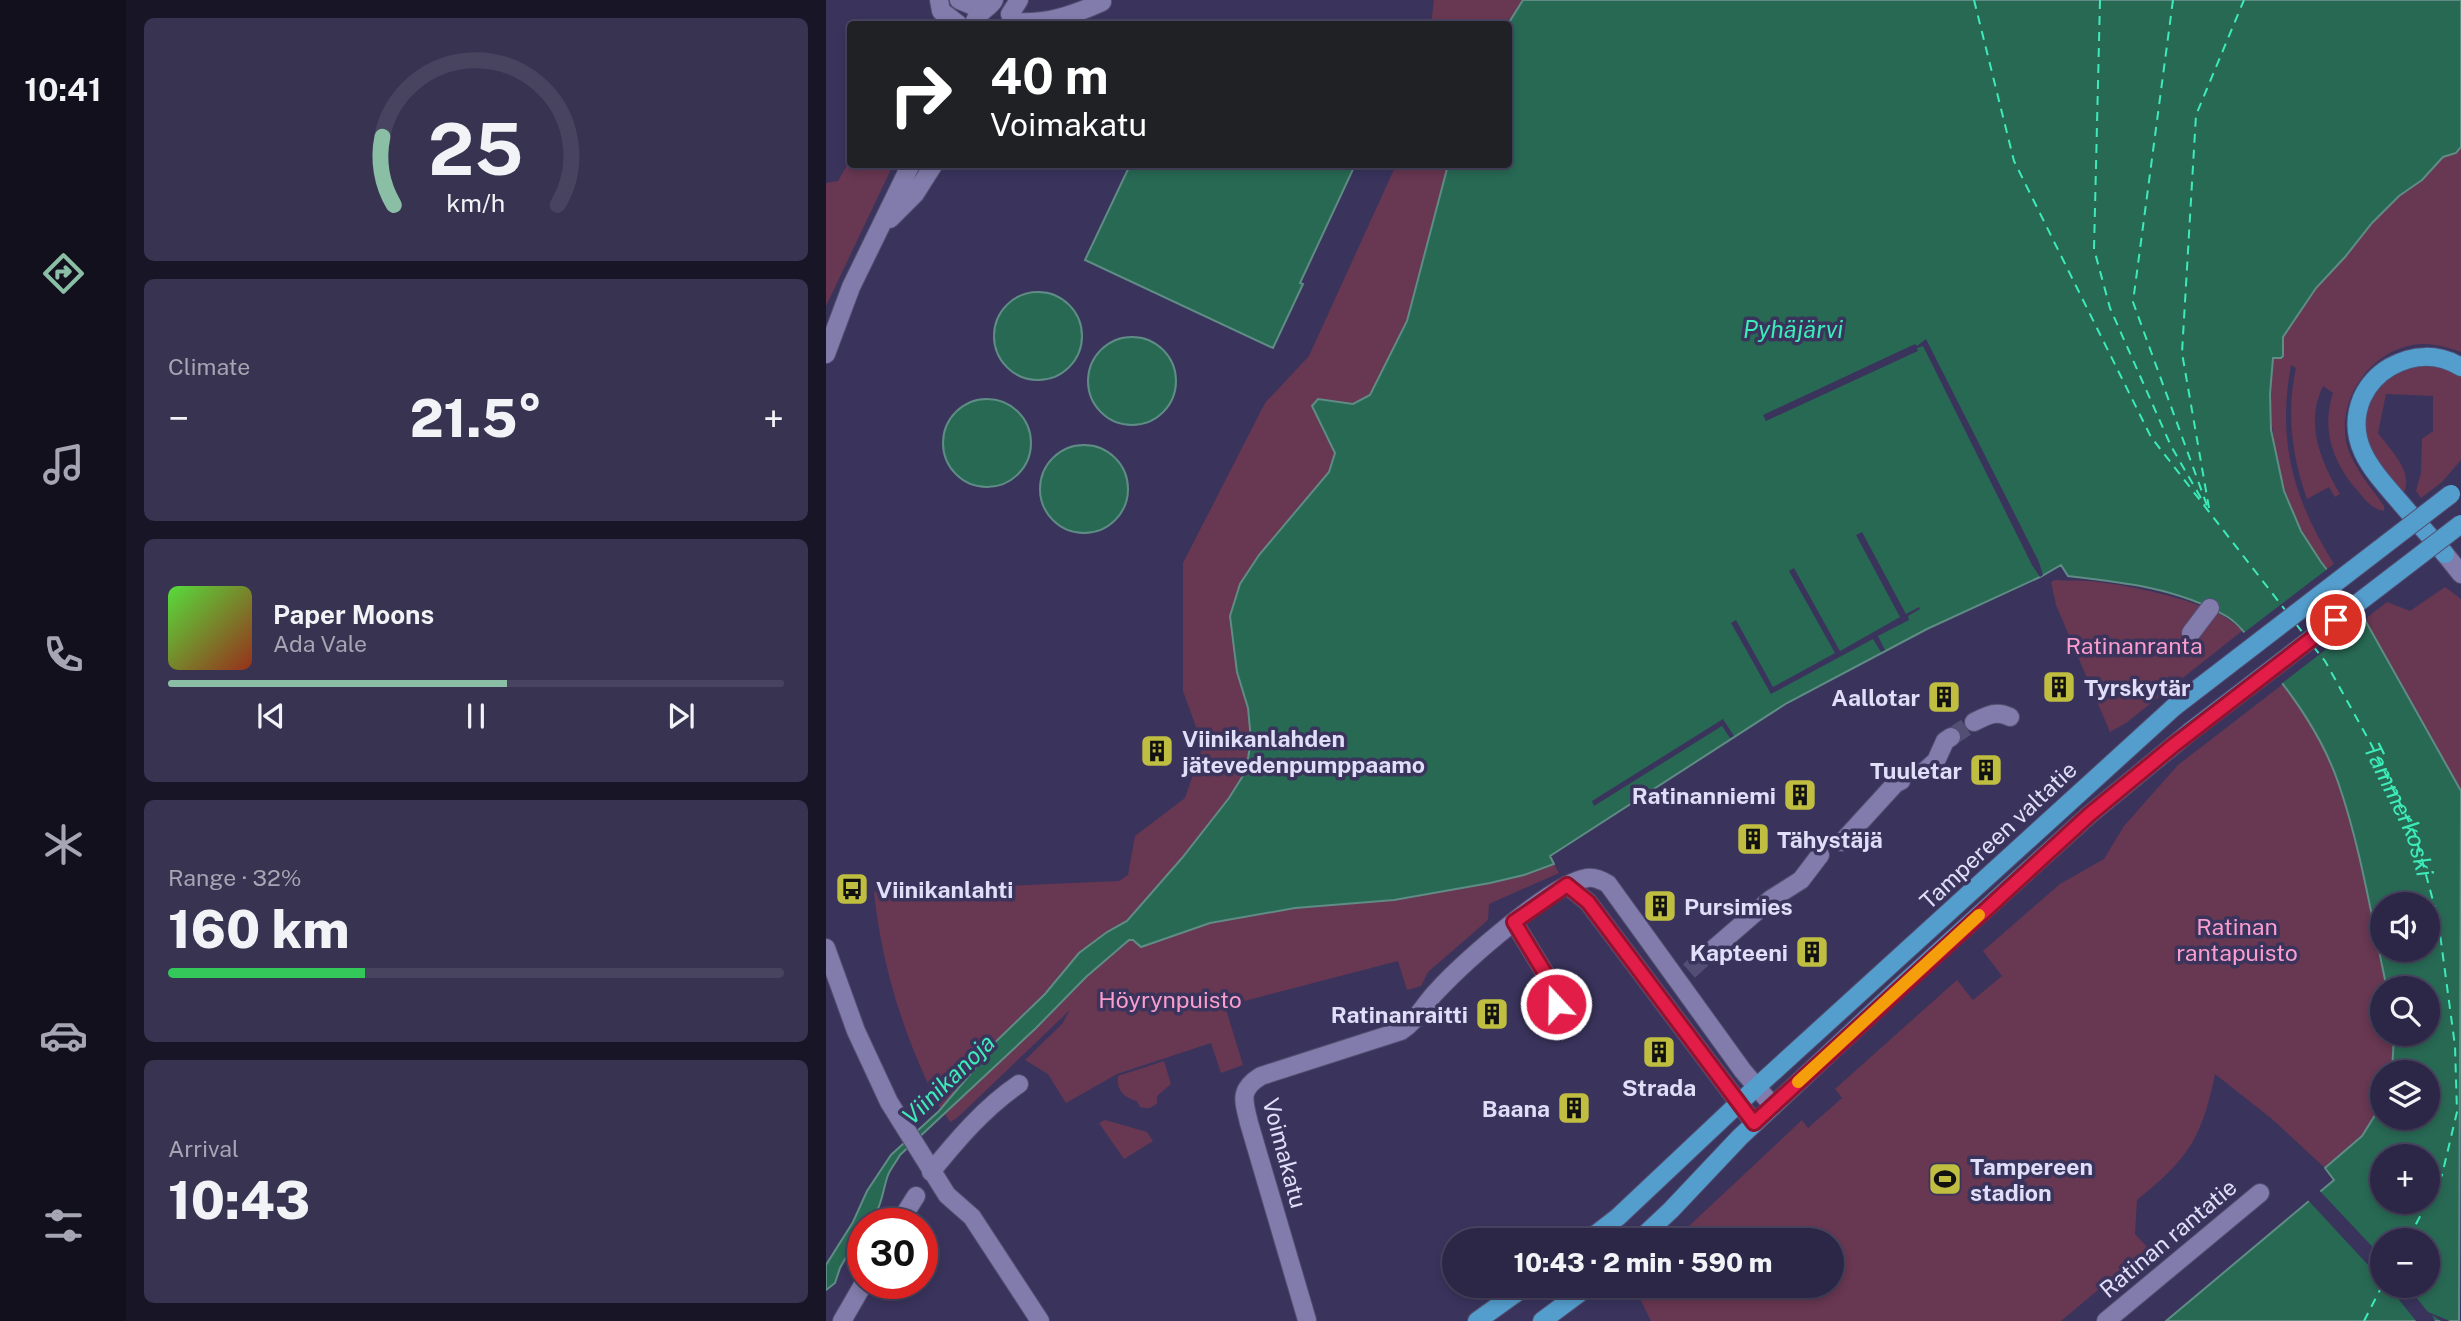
<!DOCTYPE html>
<meta charset="utf-8">
<style>
body{margin:0;font-family:"Public Sans",sans-serif;background:#383351;color:#f1f3f6;height:100vh;display:flex;flex-direction:column;font-size:26px;white-space:nowrap}
*{box-sizing:border-box;margin:0}
p{font-size:23px;color:#a6a5b3}
.icon{flex:none;width:38px;height:38px;fill:none;stroke:currentColor;stroke-width:2;stroke-linecap:round;stroke-linejoin:round}
.map{position:relative;flex:1;overflow:hidden}
.sheet{display:flex;flex-direction:column;gap:18px;padding:18px;background:#181526;width:700px}
.sheet>*{flex:none}
.top-card{position:absolute;left:21px;top:21px;width:665px;height:147px;border-radius:7px;box-shadow:0 4px 10px #0003,0 0 0 2px #48445f;background:#202124;color:#fff;overflow:hidden}
.tools{position:absolute;left:1544px;top:892px;display:grid;gap:14px}
.tools a{display:grid;place-items:center;width:70px;height:70px;border-radius:50%;background:#2c2746;box-shadow:0 4px 10px #0003,0 0 0 2px #48445f;font-size:35px}
.speed{position:absolute;left:21px;top:1208px;display:flex;gap:14px;font-size:35px;font-weight:700;text-align:center}
.speed>*{display:grid;place-content:center;width:91px;height:91px;border-radius:50%;background:#2c2746;box-shadow:0 4px 10px #0003,0 0 0 2px #48445f;line-height:1}
.speed .limit{border:10px solid #d22;background:#fff;color:#111}
.pin{position:absolute;display:grid;place-items:center;width:60px;height:60px;color:#fff;margin:-30px;border:4px solid #fff;border-radius:50%;box-shadow:0 2px 7px #0007}
.me{position:absolute;width:77px;margin:-38px;rotate:339deg;stroke-linejoin:round;filter:drop-shadow(0 0 5px #0008)}
.turn{display:flex;align-items:center;gap:24px;height:147px;padding:0 28px;font-size:32px}
.turn .icon{width:91px;height:91px;stroke-width:2.5}
.turn b{display:block;font-size:49px;line-height:60px}
.big{font-size:52px;font-weight:800;line-height:1.1}
.sheet .tile{flex:1;display:flex;flex-direction:column;justify-content:center;gap:10px;min-width:0;padding:0 24px;border-radius:10px;background:#383351}
.sheet .dial{align-items:center;gap:0}
.dial svg{height:182px;overflow:visible;fill:none;stroke:#48445f;stroke-width:7;stroke-linecap:round;text-anchor:middle}
.dial text{fill:#f1f3f6;stroke:none}
.song{display:flex;align-items:center;gap:21px}
.cover{width:84px;height:84px;border-radius:10px;background:linear-gradient(135deg,hsl(110 70% 55%),hsl(10 70% 35%))}
.played{height:7px;border-radius:4px;background:linear-gradient(90deg,#8abfa5 55%,#48445f 55%)}
.keys{display:flex;justify-content:space-around;direction:ltr}
.heat{display:flex;justify-content:space-between;align-items:center;font-size:38px;direction:ltr}
.charge{height:10px;border-radius:5px;background:linear-gradient(90deg,#34c759 32%,#48445f 0)}
.trip{position:absolute;left:616px;top:1228px;width:402px;height:70px;border-radius:35px;background:#2c2746;box-shadow:0 4px 10px #0003,0 0 0 2px #48445f;font-weight:800;line-height:70px;text-align:center}
main{display:flex;flex:1;min-height:0}
.dock{display:flex;flex-direction:column;width:126px;justify-content:space-around;align-items:center;background:#12101c;color:#a6a5b3}
.dock .icon{width:49px;height:49px}
.dock .selected{color:#8abfa5}
.dock b{font-size:32px;color:#f1f3f6}
.map>svg:first-child{display:block}
.green{fill:#683751}
.water{fill:#286954;stroke:#5f8c85;stroke-width:2;fill-rule:evenodd}
.pier{fill:#3a345d}
.lines{fill:none;stroke-linecap:round;stroke-linejoin:round}
.ferry{stroke:#3debb9;stroke-width:2;stroke-dasharray:9 7;stroke-linecap:butt}
.street-tunnel{stroke:#534e74;stroke-width:18;stroke-dasharray:18 9;stroke-linecap:butt}
.street-casing{stroke:#534e71;stroke-width:20}
.secondary-casing{stroke:#534e71;stroke-width:20}
.primary-casing{stroke:#534e71;stroke-width:20}
.street{stroke:#817cab;stroke-width:18}
.secondary{stroke:#817cab;stroke-width:18}
.primary{stroke:#549ece;stroke-width:18}
.primary-bridge-casing{stroke:#534e71;stroke-width:20;stroke-linecap:butt}
.primary-bridge{stroke:#549ece;stroke-width:18}
.route-casing{stroke:#92132f;stroke-width:18}
.route{stroke:#e11d48;stroke-width:12}
.slow{stroke:#f59e0b;stroke-width:12}
.labels{text-anchor:middle;dominant-baseline:central;stroke-width:7;stroke-linejoin:round;paint-order:stroke}
.park-label{font-size:23px;fill:#fa9dcc;stroke:#3a345d}
.poi-label{font-size:23px;font-weight:bold;fill:#e0def8;stroke:#3a345d;text-anchor:start}
.street-label{font-size:23px;fill:#e0def8;stroke:#3a345d}
.water-label{font-size:24px;font-style:italic;fill:#3debb9;stroke:#3a345d}
</style>
<main>
<nav class="dock">
<b>10:41</b>
<svg class="icon selected" aria-label="directions" viewBox="0 0 24 24"><path d="M12 3l9 9-9 9-9-9zM9 14v-3h6M13 9l2 2-2 2"/></svg>
<svg class="icon" aria-label="music" viewBox="0 0 24 24"><path d="M9 18V5l10-2v13"/><circle cx="6" cy="18" r="3"/><circle cx="16" cy="16" r="3"/></svg>
<svg class="icon" aria-label="phone" viewBox="0 0 24 24"><path d="M5 4h4l2 5-3 2q2 4 5 5l2-3 5 2v4C11 20 4 13 5 4z"/></svg>
<svg class="icon" aria-label="climate" viewBox="0 0 24 24"><path d="M12 3v18M4 7l16 10M4 17L20 7"/></svg>
<svg class="icon" aria-label="car" viewBox="0 0 24 24"><path d="M5 17H2v-5l4-1 3-4h7l3 4 3 1v5h-3M9 17h6M6 11h13"/><circle cx="7" cy="17" r="2"/><circle cx="17" cy="17" r="2"/></svg>
<svg class="icon" aria-label="filters" viewBox="0 0 24 24"><path d="M4 7h16M4 17h16"/><circle cx="9" cy="7" r="2"/><circle cx="15" cy="17" r="2"/></svg>
</nav>
<section class="sheet">
<div class="tile dial"><svg viewBox="0 0 100 80">
<path d="M14 69A42 42 0 1 1 86 69"/>
<path d="M14 69A42 42 0 0 1 9 39" stroke="#8abfa5"/>
<text x="50" y="56" font-size="32" font-weight="700">25</text>
<text x="50" y="72" font-size="11">km/h</text>
</svg></div>
<div class="tile"><p>Climate</p>
<div class="heat"><a>−</a><b class="big">21.5°</b><a>+</a></div>
</div>
<div class="tile">
<div class="song"><i class="cover"></i><div><b>Paper Moons</b><p>Ada Vale</p></div></div>
<div class="played"></div>
<div class="keys"><svg class="icon" aria-label="previous" viewBox="0 0 24 24"><path d="M18 5L8 12l10 7zM5 5v14"/></svg><svg class="icon" aria-label="pause" viewBox="0 0 24 24"><path d="M8 5v14M16 5v14"/></svg><svg class="icon" aria-label="next" viewBox="0 0 24 24"><path d="M6 5l10 7-10 7zM19 5v14"/></svg></div>
</div>
<div class="tile"><p>Range · 32%</p><b class="big">160 km</b><div class="charge"></div></div>
<div class="tile"><p>Arrival</p><b class="big">10:43</b></div>
</section>
<div class="map">
<svg width="1635" height="1321" viewBox="0 0 1635 1321">
<rect width="100%" height="100%" fill="#3a345d"/>
<path class="green" d="M 608,0 L 697,0 L 682,24 L 605,24 Z
M 1635,147 L 1635,352 C 1623,348 1611,344 1598,344 C 1549,345 1512,394 1520,441 C 1525,465 1545,487 1558,506 L 1558,511 C 1546,509 1539,500 1532,491 C 1507,463 1495,430 1507,393 L 1497,386 C 1479,424 1494,460 1514,494 L 1509,497 L 1503,487 L 1481,499 C 1466,456 1460,413 1470,368 L 1465,365 C 1451,442 1467,498 1508,564 L 1501,569 C 1453,507 1439,434 1447,358 L 1454,358 L 1457,356 L 1457,337 L 1490,288 L 1519,257 L 1546,223 L 1573,196 L 1596,180 L 1617,157 L 1630,153 Z
M 24,160 L 24,164 L 67,165 L 0,306 L 0,183 L 12,181 Z
M 570,165 L 622,165 L 581,320 L 544,395 L 495,427 L 509,453 L 503,472 L 433,555 L 414,584 L 405,616 L 411,672 L 422,708 L 425,740 L 421,771 L 403,798 L 356,858 L 301,921 L 281,932 L 253,953 L 219,994 L 157,1054 L 152,1065 L 114,1108 C 79,1040 56,968 48,892 L 293,881 L 302,875 L 309,836 L 359,798 L 377,746 L 357,691 L 357,563 L 439,403 L 483,356 Z
M 1592,362 L 1635,373 L 1635,460 L 1616,482 L 1595,498 L 1590,491 L 1595,473 L 1596,439 L 1607,431 L 1607,396 L 1560,394 L 1552,433 C 1564,450 1589,472 1577,494 L 1543,453 L 1536,417 L 1553,383 Z
M 1229,580 C 1240,581 1251,580 1262,581 C 1299,584 1394,602 1416,631 L 1300,723 L 1284,732 L 1230,605 L 1225,582 Z
M 1619,587 L 1635,599 L 1635,791 L 1539,619 L 1561,602 L 1584,611 Z
M 1457,684 C 1479,713 1499,746 1512,781 C 1536,846 1546,921 1561,989 L 1556,989 L 1556,1034 L 1568,1034 L 1566,1073 L 1556,1073 L 1556,1104 L 1536,1136 L 1499,1168 L 1446,1119 L 1389,1074 C 1376,1138 1362,1159 1311,1200 L 1309,1234 L 1322,1248 L 1235,1321 L 825,1321 L 808,1286 L 1006,1286 L 1006,1241 L 847,1241 L 976,1120 L 982,1128 L 1016,1098 L 1009,1089 L 1131,980 L 1147,1000 L 1176,976 L 1157,951 L 1234,884 L 1278,859 L 1298,826 L 1352,765 Z
M 728,864 L 733,873 L 663,904 L 662,920 L 602,972 L 595,986 L 581,990 L 572,961 L 399,1006 L 417,1065 L 395,1073 L 385,1043 L 291,1074 L 240,1103 L 222,1074 L 199,1060 L 236,1024 L 244,1010 L 131,1118 L 124,1122 L 119,1114 L 224,1015 L 260,977 L 303,940 L 320,946 L 384,923 L 469,908 L 664,883 L 698,875 Z
M 338,1061 L 345,1084 L 331,1096 L 331,1103 C 325,1109 321,1109 314,1107 L 311,1101 C 298,1098 290,1090 292,1076 Z
M 279,1120 L 321,1132 L 327,1141 L 298,1159 L 273,1123 Z"/>
<path class="water" d="M 697,0 L 1635,0 L 1635,147 L 1630,153 L 1617,157 L 1596,180 L 1573,196 L 1546,223 L 1519,257 L 1490,288 L 1457,337 L 1457,356 L 1455,358 L 1447,358 L 1444,394 L 1445,430 L 1458,491 L 1475,531 L 1495,562 L 1539,620 L 1635,791 L 1633,1321 L 1340,1321 L 1508,1180 L 1499,1168 L 1536,1136 L 1556,1104 L 1556,1118 L 1601,1118 L 1601,1073 L 1566,1073 L 1568,1034 L 1601,1034 L 1601,989 L 1561,989 C 1546,920 1535,848 1512,782 C 1496,736 1468,697 1438,660 C 1427,645 1416,625 1400,616 C 1352,588 1296,582 1242,576 L 1235,565 L 1214,577 L 1101,629 L 961,703 L 724,856 L 728,864 L 698,875 L 664,883 L 568,900 L 469,908 L 384,923 L 315,947 L 307,940 L 303,940 L 260,977 L 210,1028 L 74,1155 C 70,1162 65,1168 62,1175 C 56,1191 55,1219 37,1223 L 37,1227 L 14,1268 L 9,1283 L 0,1290 L 0,1265 L 27,1222 L 41,1191 L 65,1155 L 113,1111 L 152,1065 L 157,1054 L 219,994 L 253,953 L 281,932 L 301,921 L 356,858 L 403,798 L 420,771 L 425,740 L 422,708 L 411,672 L 404,616 L 414,584 L 433,555 L 503,472 L 509,453 L 486,406 L 492,399 L 527,404 L 544,395 L 581,321 L 622,165 L 682,164 L 682,24 ZM 1556,905 L 1601,905 L 1601,950 L 1556,950 ZM 1556,1157 L 1601,1157 L 1601,1202 L 1556,1202 ZM 1556,1241 L 1601,1241 L 1601,1286 L 1556,1286 Z
M 304,165 L 529,165 L 474,283 L 477,284 L 447,348 L 259,260 Z
M168 336a44 44 0 1 1 88 0a44 44 0 1 1-88 0Z
M262 381a44 44 0 1 1 88 0a44 44 0 1 1-88 0Z
M117 443a44 44 0 1 1 88 0a44 44 0 1 1-88 0Z
M214 489a44 44 0 1 1 88 0a44 44 0 1 1-88 0Z"/>
<path class="pier" d="M 1100,339 L 1213,562 L 1217,575 L 1214,577 L 1206,565 L 1097,346 L 1091,348 L 1092,351 L 940,421 L 937,415 L 1089,344 L 1091,346 Z
M 1036,532 L 1080,614 L 1093,607 L 1094,609 L 1082,616 L 1083,620 L 1052,636 L 1059,650 L 1055,652 L 1047,639 L 945,694 L 905,623 L 910,620 L 947,687 L 1009,653 L 963,571 L 968,568 L 1014,651 L 1074,617 L 1030,535 Z
M 1504,567 L 1542,617 L 1454,685 L 1415,635 Z
M 897,719 L 908,736 L 904,738 L 896,726 L 768,806 L 766,801 Z
M 1492,1189 L 1556,1257 L 1556,1280 L 1480,1198 Z
M 1562,1286 L 1581,1286 L 1602,1312 L 1624,1321 L 1615,1321 L 1606,1315 L 1609,1321 L 1590,1321 Z"/>
<g class="lines">
<g class="ferry">
<path d="M 1148,0 L 1188,161 L 1325,437 L 1460,611"/>
<path d="M 1274,0 L 1268,249 L 1284,308 L 1345,446 L 1379,505"/>
<path d="M 1347,0 L 1307,302 L 1383,511"/>
<path d="M 1383,508 L 1356,353 L 1370,115 L 1418,0"/>
<path d="M 1470,624 L 1477,633"/>
<path id="s1" d="M 1487,646 L 1499,661 L 1545,744 L 1589,834 L 1612,919 L 1629,1046 L 1631,1112 L 1616,1175 L 1581,1241"/>
<path d="M 1538,1321 L 1556,1286"/>
</g>
<path class="street-tunnel" d="M 1125,737 L 1148,722
M 863,971 L 884,952"/>
<defs>
<path id="street" d="M 113,0 L 115,11 L 132,24
M 133,0 L 157,10
M 188,22 C 221,24 247,15 276,2
M 1619,554 L 1635,574
M 1365,633 L 1384,608
M 1148,722 C 1162,715 1170,710 1184,717
M 1099,771 L 1110,761 L 1119,741 L 1125,737
M 1016,842 L 1070,783 L 1075,781
M 741,885 L 762,902 L 928,1123
M 688,922 L 731,993 L 730,1004 L 712,1020
M 884,952 L 945,899 L 975,880 L 994,855
M 105,1172 C 131,1140 159,1107 193,1084
M 73,1223 L 90,1196
M 481,1320 L 423,1123 C 418,1101 412,1090 435,1076 L 575,1031 C 592,1020 598,1004 611,991 C 637,963 726,883 761,878 C 769,877 775,880 782,884 L 917,1071 L 947,1106
M 16,1321 L 38,1283
M 1280,1321 L 1434,1193"/>
<path id="secondary" d="M 148,24 C 151,11 162,10 168,0
M 188,24 L 184,14 L 193,0
M 64,219 L 89,194 L 108,164
M 0,354 L 25,287 L 85,164
M 0,948 L 30,1031 L 63,1102 L 121,1195 L 146,1217 L 214,1321"/>
<path id="primary" d="M 1619,554 C 1604,536 1588,519 1573,501 C 1547,471 1518,441 1536,398 C 1542,385 1552,374 1564,367 C 1587,354 1612,353 1635,367
M 761,1241 L 792,1217 L 913,1103 L 1348,707
M 812,1241 L 845,1210 L 914,1137 L 1076,985 L 1263,815 L 1365,731
M 651,1321 L 700,1286
M 716,1321 L 763,1286"/>
</defs>
<use href="#street" class="street-casing"/>
<use href="#secondary" class="secondary-casing"/>
<use href="#primary" class="primary-casing"/>
<use href="#street" class="street"/>
<use href="#secondary" class="secondary"/>
<use href="#primary" class="primary"/>
<defs>
<path id="primary-bridge" d="M 1348,707 L 1625,494
M 1365,731 L 1635,524"/>
</defs>
<use href="#primary-bridge" class="primary-bridge-casing"/>
<use href="#primary-bridge" class="primary-bridge"/>
</g>
<g class="lines">
<defs>
<path id="route" d="M 730,1004 L 731,993 L 688,922 L 741,885 L 762,902 L 928,1123 L 1263,815 L 1348,745 L 1510,620"/>
</defs>
<use href="#route" class="route-casing"/>
<use href="#route" class="route"/>
<path class="slow" d="M 972,1082 L 1153,915"/>
</g>
<defs>
<symbol id="building-square" viewBox="-11 -11 22 22"><rect x="-9" y="-9" width="18" height="18" rx="4" fill="#c0be41" stroke="#3a345d"/><path d="M-4-6H4V6H1V3H-1V6H-4ZM-2.5-4.3h1.7v1.8h-1.7ZM.8-4.3h1.7v1.8H.8ZM-2.5-1h1.7V.8h-1.7ZM.8-1h1.7V.8H.8Z" fill="#111"/></symbol>
<symbol id="bus-square" viewBox="-11 -11 22 22"><rect x="-9" y="-9" width="18" height="18" rx="4" fill="#c0be41" stroke="#3a345d"/><path d="M-5-6H5V4H4V6H2V4H-2V6H-4V4H-5ZM-3.5-4V0h7V-4ZM-3.5 1.2v1.5H-2V1.2ZM2 1.2v1.5H3.5V1.2Z" fill="#111"/></symbol>
<symbol id="stadium-square" viewBox="-11 -11 22 22"><rect x="-9" y="-9" width="18" height="18" rx="4" fill="#c0be41" stroke="#3a345d"/><path d="M0-5a6.5 5 0 1 0 0 10a6.5 5 0 1 0 0-10ZM-3.5-1.8h7v3.6h-7Z" fill="#111"/></symbol>
</defs>
<g fill-rule="evenodd">
<use href="#building-square" x="1214" y="668" width="38" height="38"/>
<use href="#building-square" x="1099" y="678" width="38" height="38"/>
<use href="#building-square" x="312" y="732" width="38" height="38"/>
<use href="#building-square" x="1141" y="751" width="38" height="38"/>
<use href="#building-square" x="955" y="776" width="38" height="38"/>
<use href="#building-square" x="908" y="820" width="38" height="38"/>
<use href="#bus-square" x="7" y="870" width="38" height="38"/>
<use href="#building-square" x="815" y="887" width="38" height="38"/>
<use href="#building-square" x="967" y="933" width="38" height="38"/>
<use href="#building-square" x="647" y="995" width="38" height="38"/>
<use href="#building-square" x="814" y="1033" width="38" height="38"/>
<use href="#building-square" x="729" y="1089" width="38" height="38"/>
<use href="#stadium-square" x="1100" y="1160" width="38" height="38"/>
</g>
<g class="labels">
<g class="park-label">
<text x="1308" y="645">Ratinanranta</text>
<text x="1411" y="926">Ratinan<tspan x="1411" dy="26">rantapuisto</tspan></text>
<text x="344" y="999">Höyrynpuisto</text>
</g>
<g class="poi-label">
<text x="1258" y="687">Tyrskytär</text>
<text x="1094" y="697" text-anchor="end">Aallotar</text>
<text x="356" y="738">Viinikanlahden<tspan x="356" dy="26">jätevedenpumppaamo</tspan></text>
<text x="1136" y="770" text-anchor="end">Tuuletar</text>
<text x="950" y="795" text-anchor="end">Ratinanniemi</text>
<text x="951" y="839">Tähystäjä</text>
<text x="50" y="889">Viinikanlahti</text>
<text x="858" y="906">Pursimies</text>
<text x="962" y="952" text-anchor="end">Kapteeni</text>
<text x="642" y="1014" text-anchor="end">Ratinanraitti</text>
<text x="833" y="1087" text-anchor="middle">Strada</text>
<text x="724" y="1108" text-anchor="end">Baana</text>
<text x="1144" y="1166">Tampereen<tspan x="1144" dy="26">stadion</tspan></text>
</g>
<g class="street-label">
<text transform="translate(1172 835) rotate(-43)">Tampereen valtatie</text>
<text transform="translate(459 1153) rotate(75)">Voimakatu</text>
<text transform="translate(1342 1238) rotate(-40)">Ratinan rantatie</text>
</g>
<g class="water-label">
<text x="967" y="329">Pyhäjärvi</text>
<text stroke="none"><textPath href="#s1" startOffset="186">Tammerkoski</textPath></text>
<text transform="translate(122 1079) rotate(-44)">Viinikanoja</text>
</g>
</g>
</svg>
<div class="tools">
<a><svg class="icon" aria-label="sound" viewBox="0 0 24 24"><path d="M4 9h4l5-4v14l-5-4H4zM17 9q2 3 0 6"/></svg></a>
<a><svg class="icon" aria-label="search" viewBox="0 0 24 24"><circle cx="10" cy="10" r="6"/><path d="M15 15l6 6"/></svg></a>
<a><svg class="icon" aria-label="layers" viewBox="0 0 24 24"><path d="M12 4l9 5-9 5-9-5zM3 14l9 5 9-5"/></svg></a>
<a>+</a>
<a>−</a>
</div>
<div class="speed"><div class="limit">30</div></div>
<div class="pin" style="left:1510px;top:620px;background:#d93025"><svg class="icon" aria-label="arrive" viewBox="0 0 24 24"><path d="M6 21V4h12l-3 4 3 4H6"/></svg></div>
<svg class="me" style="left:730px;top:1004px" viewBox="-20 -20 40 40"><circle r="17" fill="#e11d48" stroke="#fff" stroke-width="3"/><path d="M0-11L8 9 0 5-8 9z" fill="#fff"/></svg>
<div class="trip">10:43 · 2 min · 590 m</div>
<div class="top-card">
<div class="turn"><svg class="icon" aria-label="right" viewBox="0 0 24 24"><path d="M7 20v-9h11M14 6l5 5-5 5"/></svg><div><b>40 m</b>Voimakatu</div></div>
</div>
</div>
</main>
